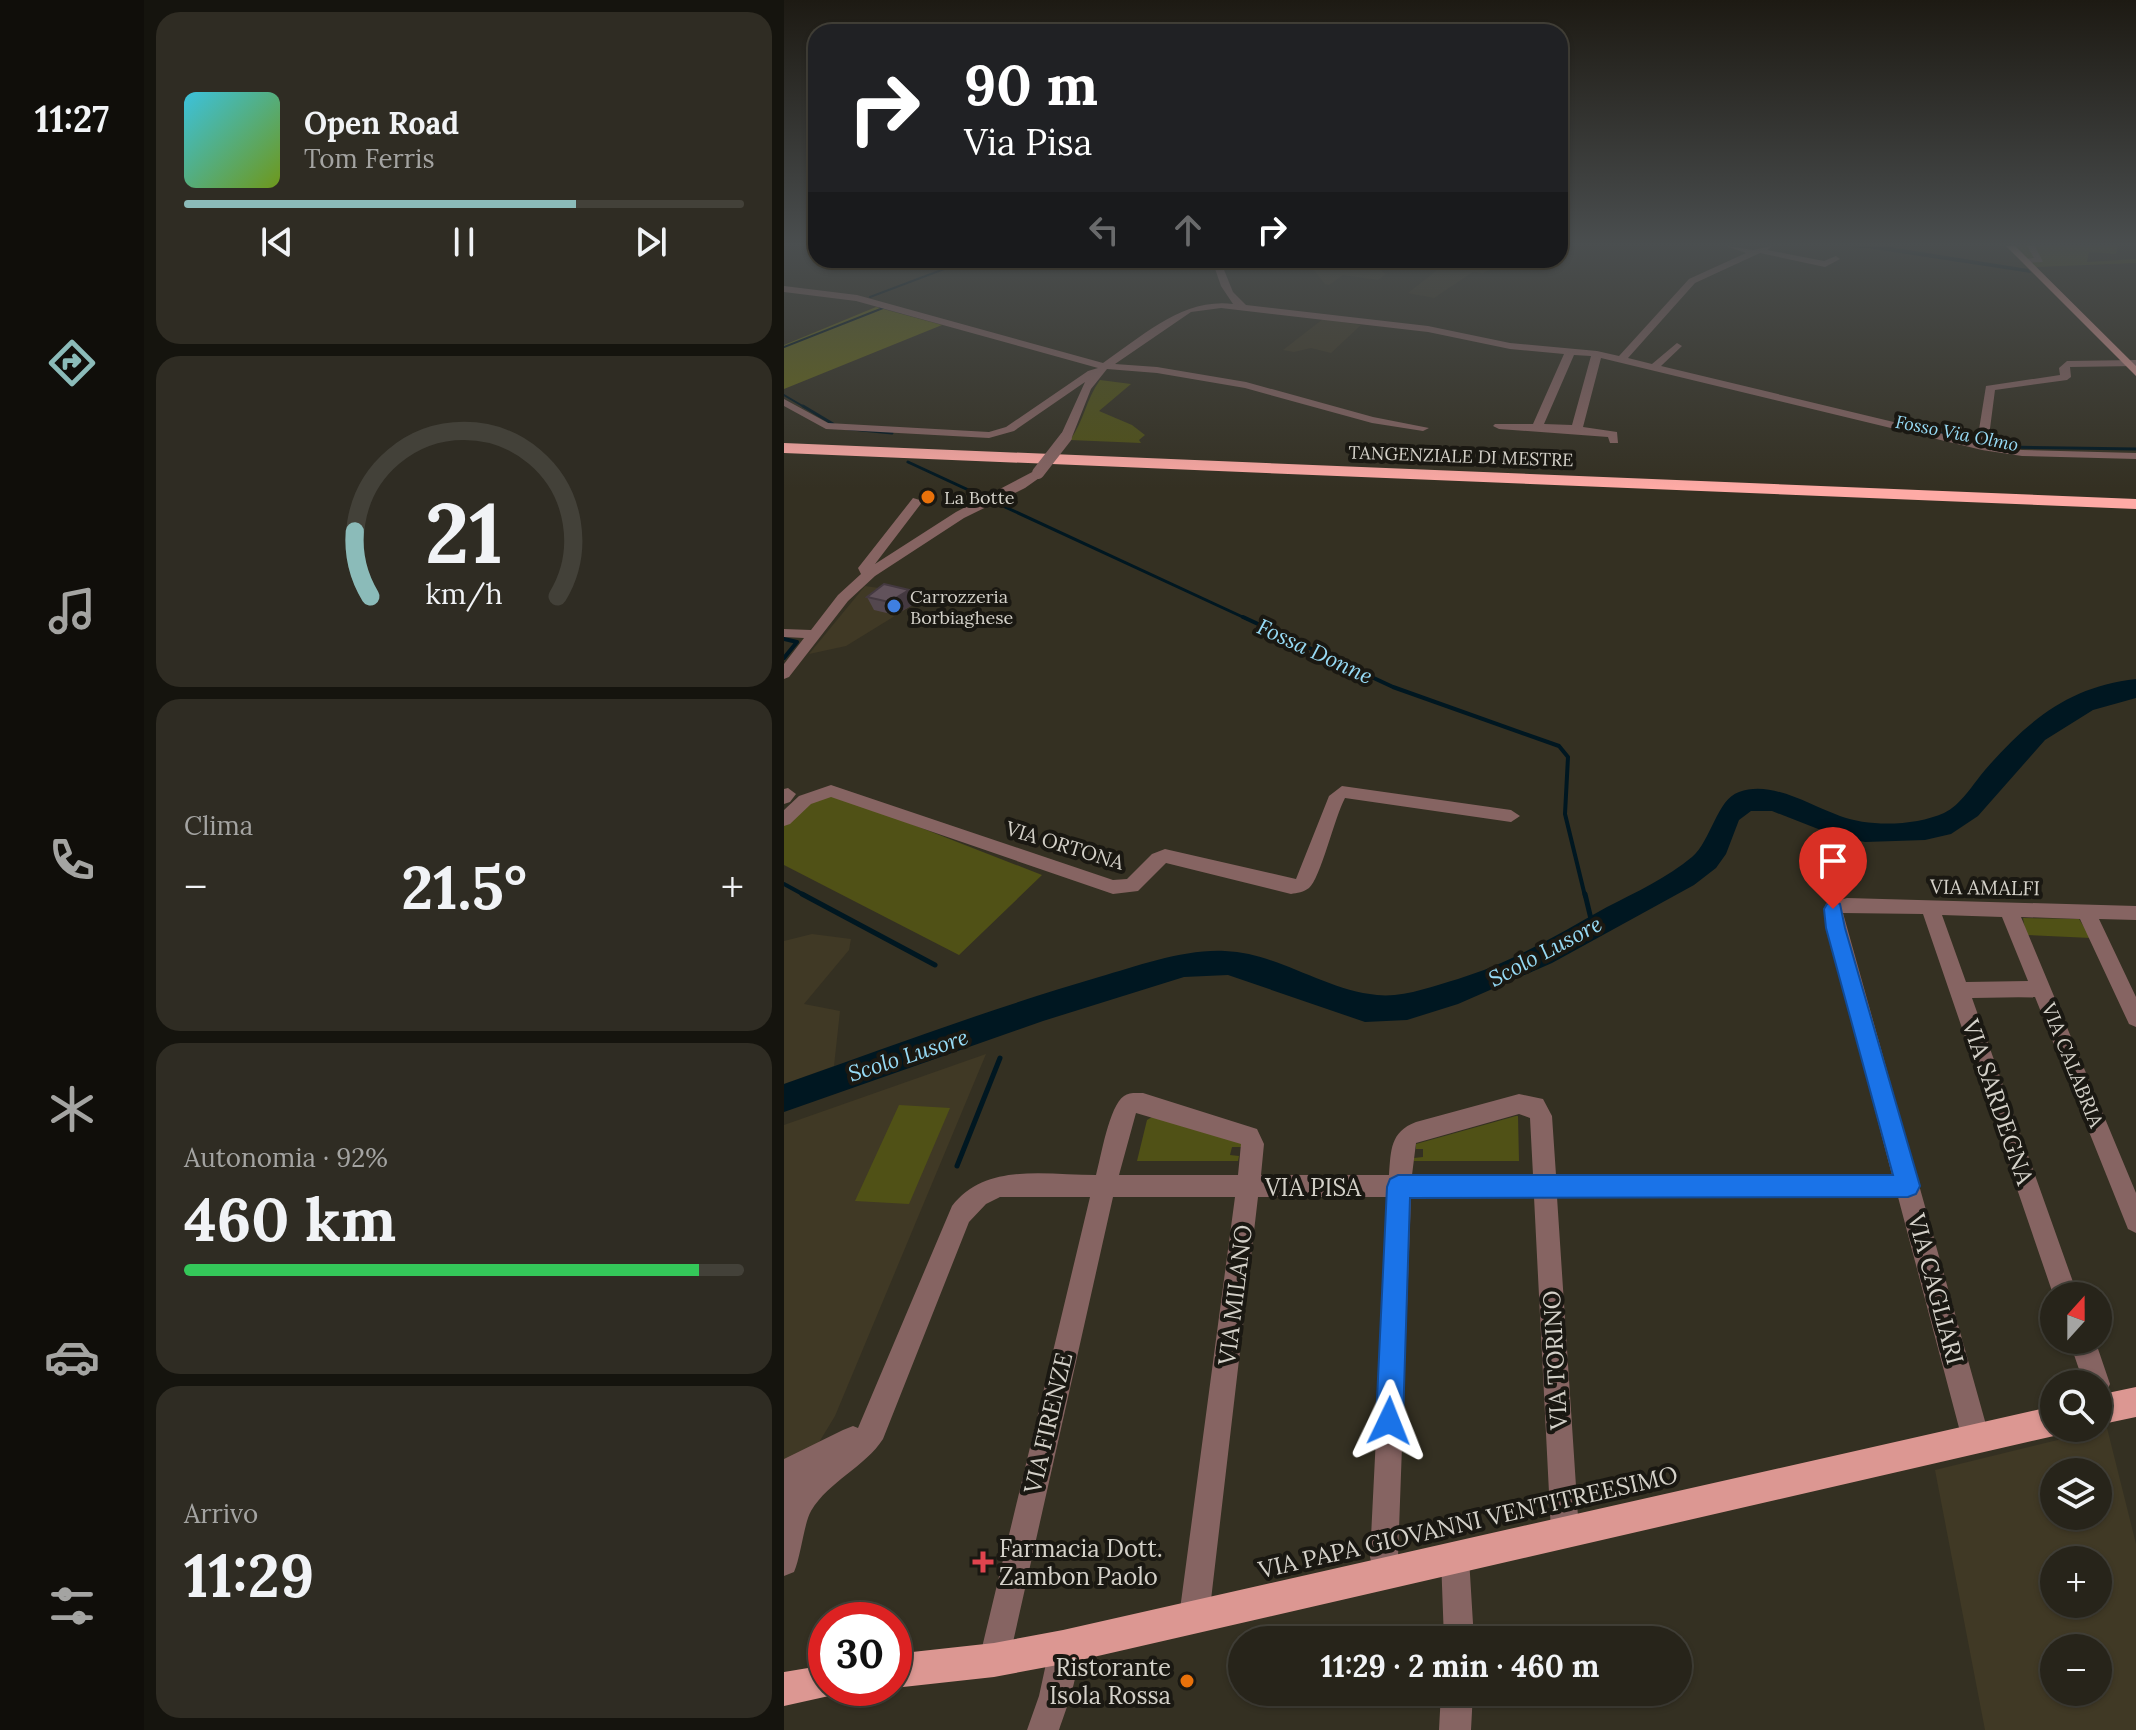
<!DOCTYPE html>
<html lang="it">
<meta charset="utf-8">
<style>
body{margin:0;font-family:Lora,serif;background:#2f2c23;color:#f1f3f6;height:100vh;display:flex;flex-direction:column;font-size:30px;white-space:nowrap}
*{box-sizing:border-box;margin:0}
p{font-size:26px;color:#a4a4a2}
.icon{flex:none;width:44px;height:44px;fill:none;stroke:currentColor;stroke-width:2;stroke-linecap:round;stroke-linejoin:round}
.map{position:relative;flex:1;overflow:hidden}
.drawer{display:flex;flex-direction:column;gap:12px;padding:12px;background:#15140e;width:640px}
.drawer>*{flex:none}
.guide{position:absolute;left:24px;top:24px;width:760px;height:244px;border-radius:24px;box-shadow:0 2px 6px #0004,0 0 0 2px #434139;background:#202124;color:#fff;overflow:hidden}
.needle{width:52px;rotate:21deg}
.tools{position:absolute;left:1256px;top:1282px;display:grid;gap:16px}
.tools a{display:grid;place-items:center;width:72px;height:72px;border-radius:50%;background:#27241a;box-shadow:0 2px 6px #0004,0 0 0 2px #434139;font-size:40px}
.speed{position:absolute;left:24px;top:1602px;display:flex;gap:16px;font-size:40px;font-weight:700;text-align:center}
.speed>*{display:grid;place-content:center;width:104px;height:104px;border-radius:50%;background:#27241a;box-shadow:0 2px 6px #0004,0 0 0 2px #434139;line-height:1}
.speed .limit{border:12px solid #d22;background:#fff;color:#111}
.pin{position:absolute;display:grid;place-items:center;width:68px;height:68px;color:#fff;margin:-82px -34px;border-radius:50% 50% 50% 0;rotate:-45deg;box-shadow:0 0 8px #0007}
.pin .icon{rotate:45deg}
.me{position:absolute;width:88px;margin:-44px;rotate:2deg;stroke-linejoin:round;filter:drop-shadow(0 0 6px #0008)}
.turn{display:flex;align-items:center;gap:28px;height:168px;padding:0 24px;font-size:36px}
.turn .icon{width:104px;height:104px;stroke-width:2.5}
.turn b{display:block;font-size:56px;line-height:68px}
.lanes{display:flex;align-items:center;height:76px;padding:0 24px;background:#0003;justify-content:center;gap:40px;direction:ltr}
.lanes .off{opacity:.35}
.big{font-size:60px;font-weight:800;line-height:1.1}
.drawer .tile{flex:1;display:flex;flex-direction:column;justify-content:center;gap:12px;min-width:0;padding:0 28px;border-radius:24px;background:#2f2c23}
.drawer .dial{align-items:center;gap:0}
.dial svg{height:208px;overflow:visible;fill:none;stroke:#434139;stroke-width:7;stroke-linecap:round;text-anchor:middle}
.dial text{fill:#f1f3f6;stroke:none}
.song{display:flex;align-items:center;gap:24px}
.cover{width:96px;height:96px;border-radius:12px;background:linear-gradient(135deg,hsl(190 70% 55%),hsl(80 70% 35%))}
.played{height:8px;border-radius:4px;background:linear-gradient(90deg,#8bbbb9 70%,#434139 70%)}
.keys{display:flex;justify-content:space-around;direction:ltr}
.heat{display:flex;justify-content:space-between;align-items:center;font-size:44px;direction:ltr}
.charge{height:12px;border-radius:6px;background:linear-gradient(90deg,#34c759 92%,#434139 0)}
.trip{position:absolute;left:444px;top:1626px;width:464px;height:80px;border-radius:40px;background:#27241a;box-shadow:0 2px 6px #0004,0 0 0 2px #434139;font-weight:800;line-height:80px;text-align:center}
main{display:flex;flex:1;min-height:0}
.tab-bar{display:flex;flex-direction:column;width:144px;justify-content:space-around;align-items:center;background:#100e0a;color:#a4a4a2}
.tab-bar .icon{width:56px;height:56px}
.tab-bar .selected{color:#8bbbb9}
.tab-bar b{font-size:36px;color:#f1f3f6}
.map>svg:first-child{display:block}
.built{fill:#403925;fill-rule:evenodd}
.green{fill:#505116}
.forest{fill:#656615}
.water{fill:#001721}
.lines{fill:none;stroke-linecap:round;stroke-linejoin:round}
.stream-far3{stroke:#001721;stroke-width:2}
.stream-far2{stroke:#001721;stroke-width:3}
.stream-far1{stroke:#001721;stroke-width:4}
.stream{stroke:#001721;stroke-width:5}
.minor{fill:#866462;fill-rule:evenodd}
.major{fill:#dc9792;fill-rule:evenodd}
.highway{fill:#feaaa5;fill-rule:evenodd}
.minor-bridge{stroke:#866462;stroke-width:12}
.wall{fill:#53474e}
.shaded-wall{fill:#443940}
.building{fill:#61525b;stroke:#443940;stroke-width:2}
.route{fill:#1a73e8;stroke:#114b97;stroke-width:2}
.food-dot{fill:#e8710a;stroke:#1a1812;stroke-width:3}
.shop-dot{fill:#3f7fe0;stroke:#1a1812;stroke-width:3}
.health-dot{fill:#e0444e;stroke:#1a1812;stroke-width:3}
.labels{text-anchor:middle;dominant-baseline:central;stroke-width:8;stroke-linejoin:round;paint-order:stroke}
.far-water-label{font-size:18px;font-style:italic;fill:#96daf5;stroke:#1a1812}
.far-street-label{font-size:18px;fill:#d4d1c9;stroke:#1a1812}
.far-poi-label{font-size:18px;fill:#d4d1c9;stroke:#1a1812;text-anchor:start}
.street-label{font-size:20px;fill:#d4d1c9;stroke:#1a1812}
.water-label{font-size:22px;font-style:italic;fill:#96daf5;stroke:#1a1812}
.near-street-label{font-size:24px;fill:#d4d1c9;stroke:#1a1812}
.near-poi-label{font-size:24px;fill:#d4d1c9;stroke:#1a1812;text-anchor:start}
</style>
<main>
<nav class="tab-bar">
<b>11:27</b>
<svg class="icon selected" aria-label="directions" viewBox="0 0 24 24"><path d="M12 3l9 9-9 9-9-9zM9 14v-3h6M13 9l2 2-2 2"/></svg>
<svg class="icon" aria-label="music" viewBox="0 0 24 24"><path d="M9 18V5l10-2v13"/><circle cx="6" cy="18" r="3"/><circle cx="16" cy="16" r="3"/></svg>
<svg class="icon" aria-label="phone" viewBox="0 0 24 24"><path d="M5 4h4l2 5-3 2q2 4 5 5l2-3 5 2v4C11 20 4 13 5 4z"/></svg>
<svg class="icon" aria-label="climate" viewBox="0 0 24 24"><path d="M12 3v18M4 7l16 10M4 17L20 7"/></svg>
<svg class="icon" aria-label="car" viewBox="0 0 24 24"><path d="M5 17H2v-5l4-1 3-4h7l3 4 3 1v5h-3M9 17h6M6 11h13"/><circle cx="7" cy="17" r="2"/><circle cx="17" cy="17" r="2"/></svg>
<svg class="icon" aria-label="filters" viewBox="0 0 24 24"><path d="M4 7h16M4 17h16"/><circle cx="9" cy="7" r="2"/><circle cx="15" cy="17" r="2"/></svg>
</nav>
<section class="drawer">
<div class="tile">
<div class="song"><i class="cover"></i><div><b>Open Road</b><p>Tom Ferris</p></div></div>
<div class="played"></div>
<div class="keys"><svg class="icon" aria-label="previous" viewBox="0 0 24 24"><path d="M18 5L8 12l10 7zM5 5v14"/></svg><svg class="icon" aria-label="pause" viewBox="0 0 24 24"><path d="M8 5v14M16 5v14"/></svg><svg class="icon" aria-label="next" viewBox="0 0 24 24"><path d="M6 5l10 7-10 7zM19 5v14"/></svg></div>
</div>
<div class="tile dial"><svg viewBox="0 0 100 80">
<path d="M14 69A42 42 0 1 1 86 69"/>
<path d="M14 69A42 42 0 0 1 8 44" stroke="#8bbbb9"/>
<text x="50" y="56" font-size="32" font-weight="700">21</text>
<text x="50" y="72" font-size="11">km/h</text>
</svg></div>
<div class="tile"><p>Clima</p>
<div class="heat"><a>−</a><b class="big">21.5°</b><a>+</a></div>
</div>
<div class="tile"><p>Autonomia · 92%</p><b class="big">460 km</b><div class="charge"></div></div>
<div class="tile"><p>Arrivo</p><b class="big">11:29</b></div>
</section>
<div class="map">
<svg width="1352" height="1730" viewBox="0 0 1352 1730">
<rect width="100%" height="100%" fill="#343022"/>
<path class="built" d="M 522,260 L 603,260 L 596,270 L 602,274 L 594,280 L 559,275 L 545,285 L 541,284 Z
M 676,260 L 724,260 L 699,273 L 689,272 L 650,298 L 624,293 L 657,267 Z
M 539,319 L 577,325 L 547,353 L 527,348 L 510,352 L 499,350 Z
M 81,586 L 145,595 L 62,646 L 25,654 Z
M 28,934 L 67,939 L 65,950 L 20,1004 L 56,1011 L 50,1066 L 0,1084 L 0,941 Z
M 202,1054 L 51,1416 L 34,1444 L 0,1460 L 0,1125 Z
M 1323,1428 L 1352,1544 L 1352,1730 L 1201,1730 L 1151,1470 ZM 1314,1472 L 1314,1516 L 1270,1516 L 1270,1472 ZM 1314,1560 L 1314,1604 L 1270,1604 L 1270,1560 ZM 1270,1648 L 1314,1648 L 1314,1692 L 1270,1692 Z"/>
<path class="green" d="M 1229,246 L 1334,246 L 1332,254 L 1305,252 L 1303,262 L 1352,259 L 1352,263 L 1252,267 Z
M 316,380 L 347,384 L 315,411 L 348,425 L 361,435 L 355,440 L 357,443 L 286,440 C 300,421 302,399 316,380 Z
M 36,792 L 48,793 L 258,875 L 175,955 L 0,865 L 0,825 Z
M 1239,918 L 1295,919 L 1307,938 L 1242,935 Z
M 115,1105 L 166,1108 L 125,1204 L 71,1201 Z
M 732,1116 L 734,1116 L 735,1161 L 630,1161 L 630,1158 L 639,1157 L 639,1149 L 632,1149 L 632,1144 Z
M 368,1117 L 458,1143 L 457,1147 L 448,1147 L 446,1155 L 455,1156 L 454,1161 L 353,1161 L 363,1120 Z"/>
<path class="forest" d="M 92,307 L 158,325 L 0,389 L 0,345 Z"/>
<path class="water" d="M 1051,246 L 1099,246 L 1244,269 L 1247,273 L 1083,248 Z
M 1352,679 L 1352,698 L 1309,710 L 1261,740 L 1194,816 L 1167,834 L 1141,840 L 1081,842 L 1052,836 L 988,811 L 967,811 L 955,820 L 942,854 L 932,868 L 910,885 L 768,963 L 674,1004 L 623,1020 L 581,1022 L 444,975 L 400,977 L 259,1021 L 0,1112 L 0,1084 C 104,1047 209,1008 315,977 C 354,966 399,949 441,951 C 494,953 540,990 593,995 C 619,998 649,986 674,979 C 727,963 775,934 823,907 C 852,892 883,878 908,857 C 927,841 933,799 955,792 C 988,780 1025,805 1056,816 C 1085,827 1131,826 1160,813 C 1177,805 1189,784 1201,770 C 1243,721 1286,686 1352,679 Z"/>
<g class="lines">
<path class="stream-far3" d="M 86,297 L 184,260
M 0,347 L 99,308 L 96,307
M 0,395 L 22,408"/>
<path class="stream-far2" d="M 19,406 L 49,424
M 57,428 L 108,433
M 1147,431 L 1221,447 L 1352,449
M 124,462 L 463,619"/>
<path class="stream-far1" d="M 459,617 L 609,687 L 775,746 L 784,757 L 781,814 L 801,896
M 0,639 L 13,642 L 0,658
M 0,884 L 22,896"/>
<path class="stream" d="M 18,894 L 151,965
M 801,894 L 807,919
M 173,1166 L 216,1058"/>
<path class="minor" d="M 942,246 L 969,250 L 988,246 L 983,250 L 1040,261 L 1052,256 L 1056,259 L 1041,267 L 976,253 L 911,283 L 844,358 L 868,364 L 893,343 L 898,346 L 877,366 L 1193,442 L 1202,386 L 1276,375 L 1275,368 L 1283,361 L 1352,360 L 1352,366 L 1286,367 L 1287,377 L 1283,380 L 1211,390 L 1204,444 L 1238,450 L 1352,453 L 1352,459 L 1238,456 L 1198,450 L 817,358 L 799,427 L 833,432 L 834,443 L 826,443 L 824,437 L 715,429 L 709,426 L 711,424 L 749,424 L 780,354 L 726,349 L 644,332 L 437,308 L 407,312 L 331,364 L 373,367 L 462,382 L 589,417 L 645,428 L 639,431 L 588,423 L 461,388 L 373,373 L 323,369 L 307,389 L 288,437 L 282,440 L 276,437 L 301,382 L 230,431 L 205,438 L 42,429 L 0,406 L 0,399 L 44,423 L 205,432 L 222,427 L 304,371 L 314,368 L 72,301 L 0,292 L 0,286 L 73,295 L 319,363 C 359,336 398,298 449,304 L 437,286 L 428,260 L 436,260 L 449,292 L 462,305 L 644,326 L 726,343 L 813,351 L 835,356 L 905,279 L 962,253 ZM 790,355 L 807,356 L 788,425 L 760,424 Z
M 1243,246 L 1251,246 L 1259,262 L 1240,263 L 1240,259 L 1250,258 Z
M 254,469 L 260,473 L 258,476 L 241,488 L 180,518 L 91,576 L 64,601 L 5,677 L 0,679 L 0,664 L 20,638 L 0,637 L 0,629 L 27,630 L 54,595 L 77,574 L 74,568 L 129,498 L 139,501 L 91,564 L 172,512 Z
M 47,785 L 329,880 L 343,879 L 368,854 L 381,849 L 512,879 L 545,796 L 558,786 L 727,810 L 736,816 L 727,822 L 561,798 C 551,816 536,880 525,888 C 520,892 513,893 507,894 L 382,863 L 354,891 L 329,894 L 47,797 L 27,804 L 6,824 L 0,826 L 0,810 L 15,796 Z
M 4,788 L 12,794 L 6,802 L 0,804 L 0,789 Z
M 1063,898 L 1352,906 L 1352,920 L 1315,919 L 1352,997 L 1352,1027 L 1345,1024 L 1296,919 L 1237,917 L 1352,1193 L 1352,1233 L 1344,1229 L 1251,997 L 1188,998 L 1294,1296 L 1270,1297 L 1139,914 L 1059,913 L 1206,1439 L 1202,1449 L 1192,1453 L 1182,1449 L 1178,1439 L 1114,1197 L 773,1197 L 795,1532 L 791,1542 L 781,1546 L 771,1542 L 767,1532 L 750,1197 L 627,1197 L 614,1557 L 617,1573 L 612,1583 L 602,1588 L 592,1583 L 586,1557 L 604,1197 L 474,1197 L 425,1617 L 421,1628 L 410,1632 L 399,1628 L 395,1617 L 451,1197 L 329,1197 L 225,1660 L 221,1671 L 210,1675 L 199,1671 L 195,1660 L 306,1197 L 216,1197 L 202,1204 L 185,1222 L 99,1439 C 81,1467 45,1481 27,1511 C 20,1523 17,1556 10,1572 L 0,1576 L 0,1459 L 59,1430 L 69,1426 L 74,1428 L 168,1206 C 202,1162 262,1175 312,1175 C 317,1157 325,1106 340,1096 C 345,1092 353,1093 359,1093 L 473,1129 L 480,1144 L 477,1175 L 605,1175 C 607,1150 606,1132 632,1122 L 735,1094 L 759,1099 L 768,1116 L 772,1175 L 1108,1175 L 1043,928 L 1040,909 L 1042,904 ZM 1158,915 L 1218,917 L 1244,981 L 1182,982 ZM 352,1113 L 457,1144 L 454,1175 L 335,1175 ZM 735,1114 L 746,1118 L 749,1175 L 628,1175 L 632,1143 Z
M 1285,1340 L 1311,1340 L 1326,1384 L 1322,1393 L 1314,1397 L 1314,1384 L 1300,1384 Z
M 671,1544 L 681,1548 L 685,1558 L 690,1640 L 660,1640 L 657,1558 L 661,1548 Z
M 279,1632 L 290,1636 C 301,1663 284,1703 275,1730 L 243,1730 L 255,1696 L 268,1636 Z
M 657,1692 L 689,1692 L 687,1730 L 655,1730 Z"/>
<path class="major" d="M 1222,246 L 1231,246 L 1352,366 L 1352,376 Z
M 1352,1387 L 1352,1417 L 1314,1425 L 1314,1395 Z
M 1270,1406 L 1270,1428 L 1282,1428 L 1270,1436 L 279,1664 L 210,1677 L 110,1688 L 110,1654 L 210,1643 L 279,1630 Z
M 42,1665 L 42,1688 L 57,1688 L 54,1694 L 0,1706 L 0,1672 Z"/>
<path class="highway" d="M 0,443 L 1352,499 L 1352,509 L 0,453 Z"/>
<path class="minor-bridge" d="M 254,473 L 282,437"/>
</g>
<path class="wall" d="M 125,590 L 132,603 L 111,615 L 90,610 L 83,597 Z"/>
<path class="shaded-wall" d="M 125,590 L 132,603 L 111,615 L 105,602 Z"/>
<path class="building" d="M 100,584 L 125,590 L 105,602 L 83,597 Z"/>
<linearGradient id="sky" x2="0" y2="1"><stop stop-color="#1d1a13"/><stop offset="0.5" stop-color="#4a4e4f"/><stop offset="1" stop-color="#4a4e4f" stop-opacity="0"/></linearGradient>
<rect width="1352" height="488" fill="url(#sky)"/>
<path class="route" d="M 1049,901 L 1056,904 L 1061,928 L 1136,1186 L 1132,1194 L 1124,1197 L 626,1198 L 619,1421 L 615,1430 L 605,1434 L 596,1430 L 592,1421 L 603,1187 L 606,1179 L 614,1175 L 1109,1175 L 1042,928 L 1040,909 L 1043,904 Z"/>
<g class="food-dot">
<circle cx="144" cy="497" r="8"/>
<circle cx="403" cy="1681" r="8"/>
</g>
<circle class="shop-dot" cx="110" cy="606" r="8"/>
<path class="health-dot" d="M195 1550h8v8h8v8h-8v8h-8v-8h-8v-8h8z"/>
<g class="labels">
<g class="far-water-label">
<text transform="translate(1173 433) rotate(11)">Fosso Via Olmo</text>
</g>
<g class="far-street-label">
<text transform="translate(677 456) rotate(2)">TANGENZIALE DI MESTRE</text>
</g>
<g class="far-poi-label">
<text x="160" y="497">La Botte</text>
<text x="126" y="596">Carrozzeria<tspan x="126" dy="21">Borbiaghese</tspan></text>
</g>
<g class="street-label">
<text transform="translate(281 845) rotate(17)">VIA ORTONA</text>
<text transform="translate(1201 887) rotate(1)">VIA AMALFI</text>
<text transform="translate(1289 1065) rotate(68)">VIA CALABRIA</text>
</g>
<g class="water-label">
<text transform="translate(531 651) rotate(25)">Fossa Donne</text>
<text transform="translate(761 951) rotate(-28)">Scolo Lusore</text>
<text transform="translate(124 1055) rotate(-18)">Scolo Lusore</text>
</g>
<g class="near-street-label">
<text transform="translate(1214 1102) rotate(71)">VIA SARDEGNA</text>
<text x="529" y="1187">VIA PISA</text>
<text transform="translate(1152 1289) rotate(75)">VIA CAGLIARI</text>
<text transform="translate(451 1295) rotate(-83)">VIA MILANO</text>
<text transform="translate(771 1360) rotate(-93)">VIA TORINO</text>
<text transform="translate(264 1423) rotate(-77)">VIA FIRENZE</text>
<text transform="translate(684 1522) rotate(-13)">VIA PAPA GIOVANNI VENTITREESIMO</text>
</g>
<g class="near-poi-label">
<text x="215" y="1548">Farmacia Dott.<tspan x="215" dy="28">Zambon Paolo</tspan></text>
<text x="387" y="1667" text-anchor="end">Ristorante<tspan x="387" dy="28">Isola Rossa</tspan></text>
</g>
</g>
</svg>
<div class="tools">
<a><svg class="needle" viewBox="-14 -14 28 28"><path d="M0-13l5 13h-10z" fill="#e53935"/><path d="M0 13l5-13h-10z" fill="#a4a4a2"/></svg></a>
<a><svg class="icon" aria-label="search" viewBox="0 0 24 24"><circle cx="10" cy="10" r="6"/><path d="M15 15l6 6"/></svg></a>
<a><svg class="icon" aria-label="layers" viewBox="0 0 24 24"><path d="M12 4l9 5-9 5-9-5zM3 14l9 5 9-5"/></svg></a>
<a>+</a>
<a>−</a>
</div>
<div class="speed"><div class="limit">30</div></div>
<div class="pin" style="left:1049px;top:909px;background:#d93025"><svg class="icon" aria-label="arrive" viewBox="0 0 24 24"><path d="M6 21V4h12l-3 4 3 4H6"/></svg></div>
<svg class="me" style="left:605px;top:1421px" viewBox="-20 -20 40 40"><path d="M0-17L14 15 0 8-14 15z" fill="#1a73e8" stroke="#fff" stroke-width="4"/></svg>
<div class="trip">11:29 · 2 min · 460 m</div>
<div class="guide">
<div class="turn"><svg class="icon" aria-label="right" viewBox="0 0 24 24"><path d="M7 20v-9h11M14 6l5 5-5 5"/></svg><div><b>90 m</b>Via Pisa</div></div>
<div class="lanes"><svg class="icon off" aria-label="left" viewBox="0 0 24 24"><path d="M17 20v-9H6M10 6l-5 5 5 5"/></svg><svg class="icon off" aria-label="ahead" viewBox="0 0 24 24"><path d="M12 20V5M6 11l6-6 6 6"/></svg><svg class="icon" aria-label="right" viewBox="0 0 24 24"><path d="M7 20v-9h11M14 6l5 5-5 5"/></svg></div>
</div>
</div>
</main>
